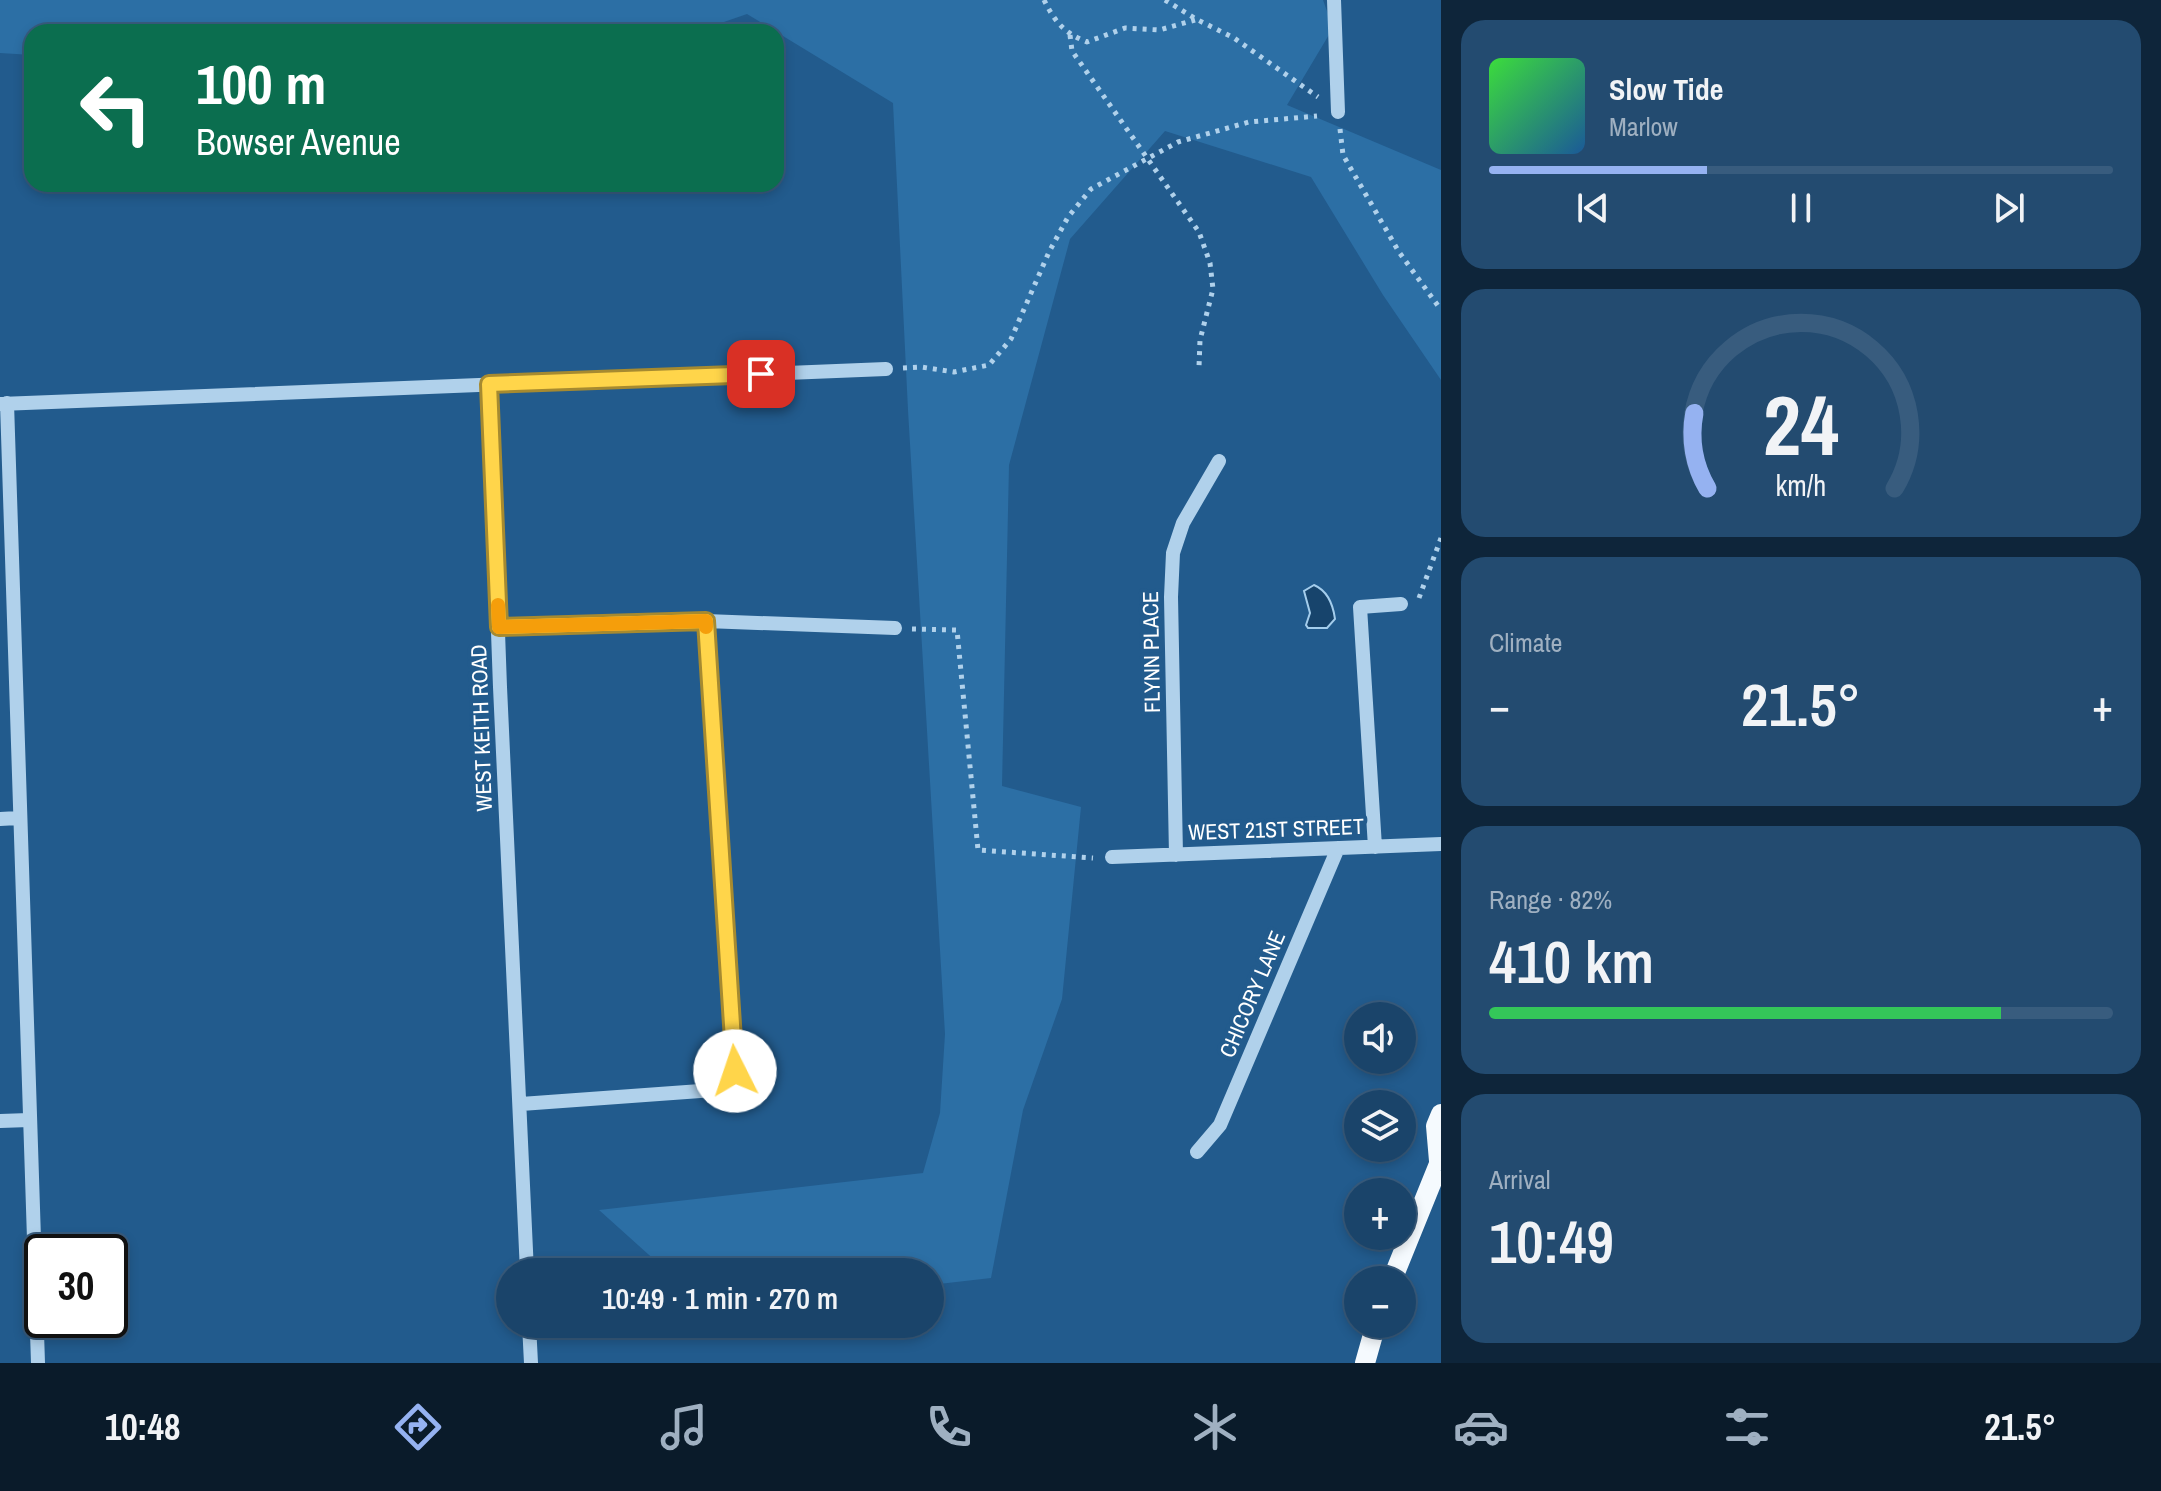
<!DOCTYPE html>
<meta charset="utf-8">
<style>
body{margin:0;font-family:"Archivo Narrow",sans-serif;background:#234b70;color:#f1f3f6;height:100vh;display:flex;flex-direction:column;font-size:30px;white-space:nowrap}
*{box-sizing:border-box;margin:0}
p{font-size:26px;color:#9fb0c1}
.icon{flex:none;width:44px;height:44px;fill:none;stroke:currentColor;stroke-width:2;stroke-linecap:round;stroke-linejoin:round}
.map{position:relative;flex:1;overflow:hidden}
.side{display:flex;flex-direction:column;gap:20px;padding:20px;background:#0e253a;width:720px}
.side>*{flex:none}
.hud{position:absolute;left:24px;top:24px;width:760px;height:168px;border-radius:24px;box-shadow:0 4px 12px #0003,0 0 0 2px #385c7e;background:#0b6e4f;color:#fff;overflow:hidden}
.controls{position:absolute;left:1344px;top:1002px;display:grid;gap:16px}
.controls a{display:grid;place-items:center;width:72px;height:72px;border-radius:50%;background:#1a446a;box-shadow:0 4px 12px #0003,0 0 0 2px #385c7e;font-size:40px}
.speed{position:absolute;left:24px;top:1234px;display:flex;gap:16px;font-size:40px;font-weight:700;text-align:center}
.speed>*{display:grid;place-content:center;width:104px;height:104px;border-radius:50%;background:#1a446a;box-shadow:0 4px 12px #0003,0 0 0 2px #385c7e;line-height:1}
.speed .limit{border:4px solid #111;border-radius:12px;background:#fff;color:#111}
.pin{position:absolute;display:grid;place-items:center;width:68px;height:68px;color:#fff;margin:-34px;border-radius:16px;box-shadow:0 4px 12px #0006}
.me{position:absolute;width:88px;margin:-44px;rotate:356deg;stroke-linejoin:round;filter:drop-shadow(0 0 6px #0008)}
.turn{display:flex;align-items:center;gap:28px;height:168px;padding:0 40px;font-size:36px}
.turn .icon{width:104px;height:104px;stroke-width:2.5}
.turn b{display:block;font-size:56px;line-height:68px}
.big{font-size:60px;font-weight:600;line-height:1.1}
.side .card{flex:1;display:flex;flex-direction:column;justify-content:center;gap:12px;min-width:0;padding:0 28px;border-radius:24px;background:#234b70}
.side .dial{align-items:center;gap:0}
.dial svg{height:208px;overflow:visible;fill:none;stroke:#385c7e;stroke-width:7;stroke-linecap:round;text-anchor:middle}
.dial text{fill:#f1f3f6;stroke:none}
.song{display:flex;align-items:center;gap:24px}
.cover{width:96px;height:96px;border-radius:12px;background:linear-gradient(135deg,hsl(120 70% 55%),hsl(210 70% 35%))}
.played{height:8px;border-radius:4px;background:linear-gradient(90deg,#95b2f1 35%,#385c7e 35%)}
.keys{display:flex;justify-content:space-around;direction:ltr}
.heat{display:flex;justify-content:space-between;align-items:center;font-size:44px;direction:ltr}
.charge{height:12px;border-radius:6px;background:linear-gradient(90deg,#34c759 82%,#385c7e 0)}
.trip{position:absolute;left:496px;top:1258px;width:448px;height:80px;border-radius:40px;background:#1a446a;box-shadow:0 4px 12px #0003,0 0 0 2px #385c7e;font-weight:600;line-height:80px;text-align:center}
.dock{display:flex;height:128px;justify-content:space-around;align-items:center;background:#0a1b2a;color:#9fb0c1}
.dock .icon{width:56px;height:56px}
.dock .selected{color:#95b2f1}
.dock b{font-size:36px;color:#f1f3f6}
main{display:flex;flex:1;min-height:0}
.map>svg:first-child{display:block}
.green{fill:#2c6fa5}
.water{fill:#17446c;stroke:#a4cdec;stroke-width:2}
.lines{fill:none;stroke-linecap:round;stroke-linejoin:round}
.path{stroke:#b0d1eb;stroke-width:5;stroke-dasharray:4 6;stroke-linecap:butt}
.minor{stroke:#b0d1eb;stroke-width:14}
.major{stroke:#f5fafe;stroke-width:20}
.route-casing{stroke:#a68a30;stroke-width:20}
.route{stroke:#ffd54a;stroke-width:14}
.slow{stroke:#f59e0b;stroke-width:14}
.labels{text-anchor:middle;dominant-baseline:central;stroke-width:8;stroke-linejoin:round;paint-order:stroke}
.street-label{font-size:22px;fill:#fff;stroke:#225b8d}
</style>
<main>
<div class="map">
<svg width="1441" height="1363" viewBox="0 0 1441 1363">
<rect width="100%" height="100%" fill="#225b8d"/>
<path class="green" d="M 0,0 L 1323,0 L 1333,28 L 1287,105 L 1441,170 L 1441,380 L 1383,295 L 1311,177 L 1165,131 L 1070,239 L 1009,465 L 1002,786 L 1081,807 L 1062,999 L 1023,1110 L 991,1278 L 930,1285 L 930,1272 L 668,1272 L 599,1210 L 923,1173 L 940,1113 L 945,1034 L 908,410 L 893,103 L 747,14 L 695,32 L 32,32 L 32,55 L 0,53 Z"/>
<path class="water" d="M 1314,585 C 1328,591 1333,604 1335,619 L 1327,628 L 1308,628 L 1306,625 L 1310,613 L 1304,591 Z"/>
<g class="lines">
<path class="path" d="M 1044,0 C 1055,22 1064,33 1087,42 L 1125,28 L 1159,30 L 1195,20
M 1165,0 L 1196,19 L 1234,38 L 1318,97
M 1070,35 L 1072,51 L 1199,232 L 1210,263 L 1213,289 L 1200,340 L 1199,367
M 1340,129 L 1343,155 L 1399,252 L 1441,310
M 903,368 L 921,367 L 954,372 L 989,365 L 1011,339 L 1049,252 L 1068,217 L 1091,189 L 1178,142 L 1249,122 L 1317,116
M 1419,598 L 1441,538
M 912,629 L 957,630 L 978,850 L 1093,858"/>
<path class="minor" d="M 1334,0 L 1338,112
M 489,384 L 500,687 L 527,1272
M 7,403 L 38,1363
M 0,404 L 886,369
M 706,621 L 895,628
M 499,627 L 706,621 L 735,1071 L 728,1089 L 521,1104
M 0,819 L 18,818
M 1375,847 L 1360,607 L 1401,604
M 1176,855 L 1171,597 L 1173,553 L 1183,523 L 1219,461
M 1112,857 L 1441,844
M 0,1121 L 29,1120
M 1197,1152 L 1220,1125 L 1338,848
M 529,1324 L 531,1363"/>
<path class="major" d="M 1439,1161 L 1436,1126 L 1441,1114
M 1392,1280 L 1441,1159
M 1365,1363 L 1376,1324"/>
</g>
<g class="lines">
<defs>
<path id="route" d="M 735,1071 L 706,621 L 499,627 L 489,384 L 761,374"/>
</defs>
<use href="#route" class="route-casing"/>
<use href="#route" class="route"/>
<path class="slow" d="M 498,605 L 499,627 L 706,621 L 706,627"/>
</g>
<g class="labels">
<g class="street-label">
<text transform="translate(1151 652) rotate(-91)">FLYNN PLACE</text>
<text transform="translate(481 728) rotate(-92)">WEST KEITH ROAD</text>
<text transform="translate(1276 829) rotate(-2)">WEST 21ST STREET</text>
<text transform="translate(1252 994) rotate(-67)">CHICORY LANE</text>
</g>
</g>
</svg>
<div class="controls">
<a><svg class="icon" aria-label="sound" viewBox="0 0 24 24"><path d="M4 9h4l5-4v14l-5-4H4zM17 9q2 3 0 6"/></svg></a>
<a><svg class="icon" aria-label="layers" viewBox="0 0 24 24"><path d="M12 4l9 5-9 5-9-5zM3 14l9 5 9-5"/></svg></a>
<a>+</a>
<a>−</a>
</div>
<div class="speed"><div class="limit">30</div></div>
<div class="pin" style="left:761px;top:374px;background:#d93025"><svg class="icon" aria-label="arrive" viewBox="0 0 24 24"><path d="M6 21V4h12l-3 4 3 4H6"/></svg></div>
<svg class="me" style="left:735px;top:1071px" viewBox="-20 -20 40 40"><circle r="19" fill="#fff"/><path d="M0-13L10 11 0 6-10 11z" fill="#ffd54a"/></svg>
<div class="trip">10:49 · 1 min · 270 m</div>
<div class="hud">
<div class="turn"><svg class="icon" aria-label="left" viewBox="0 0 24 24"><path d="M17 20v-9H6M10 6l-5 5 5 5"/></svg><div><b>100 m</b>Bowser Avenue</div></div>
</div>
</div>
<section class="side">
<div class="card">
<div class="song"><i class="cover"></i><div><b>Slow Tide</b><p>Marlow</p></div></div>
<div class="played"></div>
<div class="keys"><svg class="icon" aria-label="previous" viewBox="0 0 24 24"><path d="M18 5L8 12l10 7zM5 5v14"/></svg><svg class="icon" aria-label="pause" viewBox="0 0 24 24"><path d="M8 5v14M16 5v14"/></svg><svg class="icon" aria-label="next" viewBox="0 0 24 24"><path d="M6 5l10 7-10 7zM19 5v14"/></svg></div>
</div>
<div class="card dial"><svg viewBox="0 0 100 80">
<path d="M14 69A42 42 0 1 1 86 69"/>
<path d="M14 69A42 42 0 0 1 9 40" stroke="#95b2f1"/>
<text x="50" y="56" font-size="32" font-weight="700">24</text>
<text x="50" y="72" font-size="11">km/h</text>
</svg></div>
<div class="card"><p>Climate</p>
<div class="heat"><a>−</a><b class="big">21.5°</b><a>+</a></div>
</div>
<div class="card"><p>Range · 82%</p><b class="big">410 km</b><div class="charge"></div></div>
<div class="card"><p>Arrival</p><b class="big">10:49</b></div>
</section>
</main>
<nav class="dock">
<b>10:48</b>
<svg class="icon selected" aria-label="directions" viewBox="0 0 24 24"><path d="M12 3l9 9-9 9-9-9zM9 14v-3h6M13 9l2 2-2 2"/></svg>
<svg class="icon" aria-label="music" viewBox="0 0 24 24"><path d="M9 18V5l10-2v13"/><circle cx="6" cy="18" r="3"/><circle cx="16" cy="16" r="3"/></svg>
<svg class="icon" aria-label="phone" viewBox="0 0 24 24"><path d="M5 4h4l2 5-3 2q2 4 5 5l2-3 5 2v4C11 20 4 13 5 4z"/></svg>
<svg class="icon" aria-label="climate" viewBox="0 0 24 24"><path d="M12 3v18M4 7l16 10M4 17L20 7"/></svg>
<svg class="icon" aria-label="car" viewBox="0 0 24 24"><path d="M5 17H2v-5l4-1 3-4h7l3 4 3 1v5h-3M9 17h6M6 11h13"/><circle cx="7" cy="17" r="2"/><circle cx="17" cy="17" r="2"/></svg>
<svg class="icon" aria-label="filters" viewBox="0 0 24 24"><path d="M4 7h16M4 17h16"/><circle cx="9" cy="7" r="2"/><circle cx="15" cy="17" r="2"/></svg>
<b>21.5°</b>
</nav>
